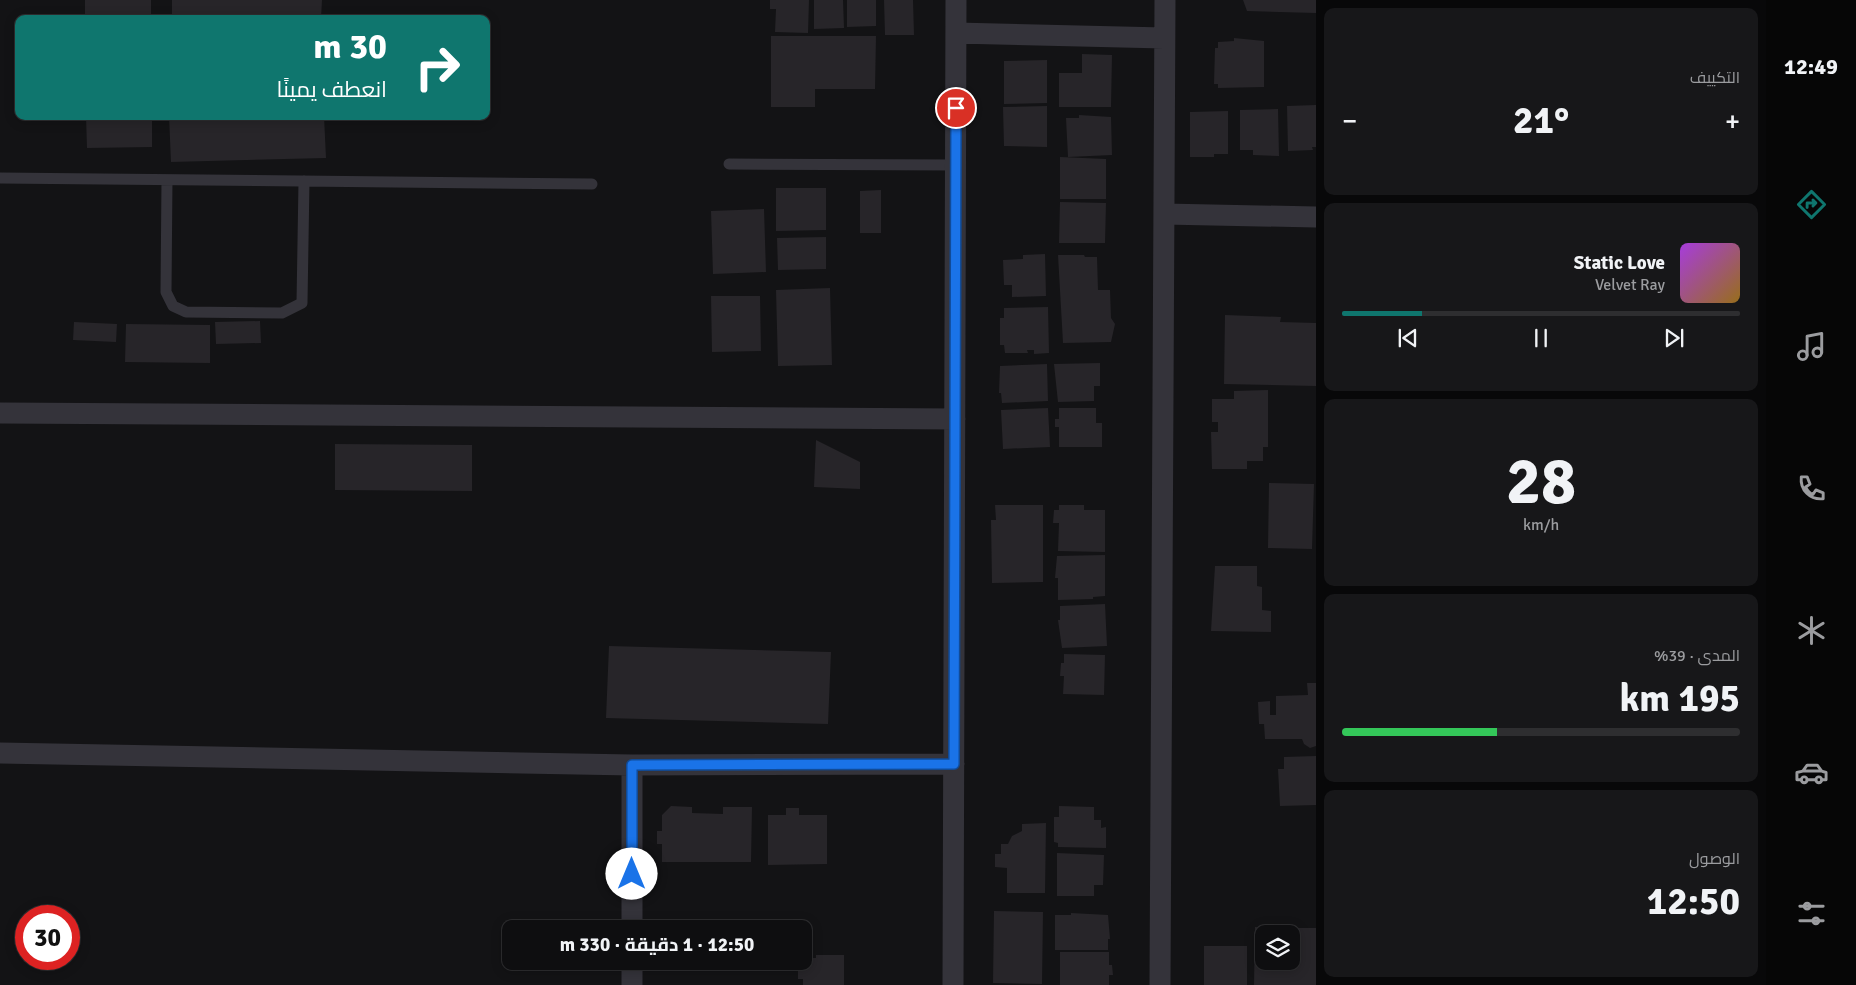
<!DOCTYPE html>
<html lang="ar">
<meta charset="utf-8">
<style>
body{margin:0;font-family:Signika,Cairo,sans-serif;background:#171719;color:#f1f3f6;direction:rtl;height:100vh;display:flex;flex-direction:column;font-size:19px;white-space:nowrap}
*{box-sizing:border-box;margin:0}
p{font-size:16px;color:#9b9c9f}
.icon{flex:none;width:28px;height:28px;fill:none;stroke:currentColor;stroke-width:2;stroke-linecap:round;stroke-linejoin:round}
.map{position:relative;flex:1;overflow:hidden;direction:ltr}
.sheet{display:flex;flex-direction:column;gap:8px;padding:8px;background:#080809;width:450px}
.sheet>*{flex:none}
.banner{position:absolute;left:15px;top:15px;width:475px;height:105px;border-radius:10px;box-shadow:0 2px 12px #0003,0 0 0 1px #2e2e30;direction:rtl;background:#0f766e;color:#fff;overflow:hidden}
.fabs{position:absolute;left:1255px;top:925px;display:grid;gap:10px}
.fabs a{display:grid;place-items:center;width:45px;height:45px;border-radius:10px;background:#0e0e10;box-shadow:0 2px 12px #0003,0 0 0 1px #2e2e30;font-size:25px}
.speed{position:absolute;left:15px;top:905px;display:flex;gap:10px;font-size:25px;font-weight:700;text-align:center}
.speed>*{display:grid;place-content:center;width:65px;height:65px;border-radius:50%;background:#0e0e10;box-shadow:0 2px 12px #0003,0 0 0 1px #2e2e30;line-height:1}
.speed .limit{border:8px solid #d22;background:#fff;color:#111}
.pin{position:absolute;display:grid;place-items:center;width:42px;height:42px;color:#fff;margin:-21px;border:2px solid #fff;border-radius:50%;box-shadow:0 1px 5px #0007}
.me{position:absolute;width:55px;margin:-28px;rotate:0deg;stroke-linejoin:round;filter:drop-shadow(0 0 4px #0008)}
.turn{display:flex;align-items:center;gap:18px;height:105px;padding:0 20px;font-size:22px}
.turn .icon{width:65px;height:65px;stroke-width:2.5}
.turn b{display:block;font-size:35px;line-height:42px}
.big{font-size:38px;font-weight:700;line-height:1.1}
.sheet .card{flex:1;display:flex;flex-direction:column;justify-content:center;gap:8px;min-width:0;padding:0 18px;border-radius:10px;background:#171719}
.sheet .dial{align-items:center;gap:0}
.dial b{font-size:65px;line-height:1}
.song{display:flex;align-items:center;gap:15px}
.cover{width:60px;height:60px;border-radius:8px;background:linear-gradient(135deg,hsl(280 70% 55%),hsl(40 70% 35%))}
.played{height:5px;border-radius:2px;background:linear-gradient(90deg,#0f766e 20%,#2e2e30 20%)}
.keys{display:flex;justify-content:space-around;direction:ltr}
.heat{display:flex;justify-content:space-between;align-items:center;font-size:28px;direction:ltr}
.charge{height:8px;border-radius:4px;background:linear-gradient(90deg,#34c759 39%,#2e2e30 0)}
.trip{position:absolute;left:502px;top:920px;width:310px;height:50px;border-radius:10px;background:#0e0e10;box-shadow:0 2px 12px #0003,0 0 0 1px #2e2e30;font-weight:700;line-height:50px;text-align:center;direction:rtl}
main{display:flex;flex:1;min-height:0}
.dock{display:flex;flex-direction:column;width:90px;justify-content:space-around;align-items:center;background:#060606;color:#9b9c9f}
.dock .icon{width:35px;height:35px}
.dock .active{color:#0f766e}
.dock b{font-size:22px;color:#f1f3f6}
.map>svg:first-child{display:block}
.building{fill:#272529;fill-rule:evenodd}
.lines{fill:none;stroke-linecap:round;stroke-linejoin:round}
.lane{stroke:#34333a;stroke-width:11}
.street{stroke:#34333a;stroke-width:21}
.route-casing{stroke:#114b97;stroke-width:12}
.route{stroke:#1a73e8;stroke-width:9}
</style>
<main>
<nav class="dock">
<b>12:49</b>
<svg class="icon active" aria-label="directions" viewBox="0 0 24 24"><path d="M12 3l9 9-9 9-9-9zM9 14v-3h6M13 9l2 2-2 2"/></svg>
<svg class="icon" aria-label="music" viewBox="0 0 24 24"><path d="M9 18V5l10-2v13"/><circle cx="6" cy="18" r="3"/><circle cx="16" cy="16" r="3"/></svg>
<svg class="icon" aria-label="phone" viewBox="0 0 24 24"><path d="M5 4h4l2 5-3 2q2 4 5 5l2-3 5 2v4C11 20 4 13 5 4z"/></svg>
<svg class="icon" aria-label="climate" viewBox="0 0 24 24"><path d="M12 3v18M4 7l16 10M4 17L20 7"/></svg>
<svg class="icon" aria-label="car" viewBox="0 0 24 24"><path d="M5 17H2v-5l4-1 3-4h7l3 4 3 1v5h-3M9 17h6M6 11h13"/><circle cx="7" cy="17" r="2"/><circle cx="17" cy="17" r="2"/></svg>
<svg class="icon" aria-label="filters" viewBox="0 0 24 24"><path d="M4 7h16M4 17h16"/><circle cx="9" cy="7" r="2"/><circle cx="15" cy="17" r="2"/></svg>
</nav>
<section class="sheet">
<div class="card"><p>التكييف</p>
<div class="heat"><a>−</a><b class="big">21°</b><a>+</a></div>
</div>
<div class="card">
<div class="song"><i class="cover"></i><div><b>Static Love</b><p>Velvet Ray</p></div></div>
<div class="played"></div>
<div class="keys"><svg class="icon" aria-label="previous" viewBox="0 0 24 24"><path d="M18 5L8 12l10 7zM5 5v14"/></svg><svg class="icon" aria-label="pause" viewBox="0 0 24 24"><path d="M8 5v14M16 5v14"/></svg><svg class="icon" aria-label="next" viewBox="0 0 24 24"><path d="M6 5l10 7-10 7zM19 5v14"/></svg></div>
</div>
<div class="card dial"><b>28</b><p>km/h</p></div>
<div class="card"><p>المدى · 39%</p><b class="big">195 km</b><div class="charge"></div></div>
<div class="card"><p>الوصول</p><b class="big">12:50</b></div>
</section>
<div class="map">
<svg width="1316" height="985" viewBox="0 0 1316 985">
<rect width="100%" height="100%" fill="#131315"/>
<path class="building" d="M 85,0 L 151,0 L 151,19 L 85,19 Z
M 172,0 L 322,0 L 321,19 L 172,19 Z
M 770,0 L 809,0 L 808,33 L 775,32 L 776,9 L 770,9 Z
M 814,0 L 843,0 L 844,28 L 814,29 Z
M 847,0 L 876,0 L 876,26 L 847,27 Z
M 884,0 L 913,0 L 914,35 L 885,35 Z
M 1243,0 L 1316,0 L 1316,13 L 1247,11 Z
M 771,36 L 876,36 L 875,89 L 815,89 L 815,107 L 771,107 Z
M 1234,38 L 1264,41 L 1264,87 L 1218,88 L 1218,84 L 1214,84 L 1215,48 L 1218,48 L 1218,42 L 1234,41 Z
M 1082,54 L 1112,55 L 1111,107 L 1059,107 L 1059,73 L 1082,73 Z
M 1047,60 L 1047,103 L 1004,104 L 1004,61 Z
M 1316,105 L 1316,147 L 1312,147 L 1313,150 L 1288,151 L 1287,106 Z
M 1047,106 L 1047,147 L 1004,146 L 1003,107 Z
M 1278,109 L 1279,156 L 1253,155 L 1253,150 L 1240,150 L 1240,110 Z
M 1228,111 L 1228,154 L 1214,154 L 1214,157 L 1190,157 L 1190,112 Z
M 1079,115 L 1111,117 L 1112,155 L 1068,157 L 1066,118 L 1079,118 Z
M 86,116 L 152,116 L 152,147 L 87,148 Z
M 169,116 L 324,116 L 326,158 L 171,162 Z
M 1060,157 L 1106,159 L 1106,199 L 1060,199 Z
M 776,188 L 826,188 L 826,230 L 776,231 Z
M 881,190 L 881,233 L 860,233 L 860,191 Z
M 1060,202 L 1106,203 L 1105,243 L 1059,243 Z
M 764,209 L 766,272 L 713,274 L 711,211 Z
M 826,237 L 826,269 L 778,270 L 777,238 Z
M 1045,254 L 1046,296 L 1012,297 L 1012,285 L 1004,285 L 1003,260 L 1023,259 L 1023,255 Z
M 1058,255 L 1084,255 L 1085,257 L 1097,257 L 1098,290 L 1110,290 L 1111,318 L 1115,324 L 1111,342 L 1063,343 Z
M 830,288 L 832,365 L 778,366 L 776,290 Z
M 711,296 L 760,296 L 761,351 L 712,352 Z
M 1048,307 L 1049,353 L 1034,354 L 1034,350 L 1027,350 L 1028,353 L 1005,353 L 1004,345 L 1000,345 L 1000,318 L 1004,318 L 1004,308 Z
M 1225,315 L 1281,317 L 1280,322 L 1316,323 L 1316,386 L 1224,384 Z
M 260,321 L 261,343 L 216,344 L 215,322 Z
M 74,322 L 117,324 L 116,342 L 73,340 Z
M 126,324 L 210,325 L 210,363 L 125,362 Z
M 1100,363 L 1100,386 L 1094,386 L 1094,401 L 1058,402 L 1054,364 Z
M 1047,364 L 1048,401 L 1002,403 L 1001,393 L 999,393 L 1000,366 Z
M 1268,390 L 1268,447 L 1263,447 L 1263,461 L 1247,461 L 1247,469 L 1212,469 L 1211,432 L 1218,432 L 1218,422 L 1212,422 L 1212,399 L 1234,399 L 1234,391 Z
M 1048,408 L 1050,447 L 1003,449 L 1001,410 Z
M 1059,408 L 1096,408 L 1096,423 L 1102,423 L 1102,447 L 1059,447 L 1059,427 L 1055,427 L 1055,419 L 1059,419 Z
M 816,440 L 860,462 L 860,489 L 814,487 Z
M 335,444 L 472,445 L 472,491 L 335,490 Z
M 1269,483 L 1314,484 L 1312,549 L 1268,548 Z
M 995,505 L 1043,505 L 1043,582 L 992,583 L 991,520 L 996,520 Z
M 1059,505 L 1084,505 L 1084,510 L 1105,510 L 1105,552 L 1058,551 L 1059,523 L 1053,523 L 1054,510 L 1059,510 Z
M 1105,555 L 1105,596 L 1093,597 L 1093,599 L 1058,600 L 1058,578 L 1055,578 L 1057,556 Z
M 1215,566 L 1257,566 L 1257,586 L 1262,587 L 1262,610 L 1271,611 L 1271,632 L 1211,631 Z
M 1105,604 L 1107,646 L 1062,648 L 1058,620 L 1060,620 L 1060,606 Z
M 609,646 L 831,652 L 828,724 L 606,718 Z
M 1064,654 L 1105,655 L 1104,695 L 1063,694 L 1064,676 L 1060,676 L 1061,663 L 1064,663 Z
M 1307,683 L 1316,683 L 1316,746 L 1310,748 L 1304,744 L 1302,739 L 1265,739 L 1264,724 L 1259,724 L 1258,702 L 1270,701 L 1270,715 L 1276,715 L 1276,696 L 1308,695 Z
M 1316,756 L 1316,805 L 1280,806 L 1278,769 L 1284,769 L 1284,757 Z
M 671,806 L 692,807 L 692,813 L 723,814 L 723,807 L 752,807 L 751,862 L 662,862 L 662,844 L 657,844 L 657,831 L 662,831 L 662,815 Z
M 1059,806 L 1094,807 L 1094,820 L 1101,820 L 1101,828 L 1106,827 L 1106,848 L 1058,847 L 1058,843 L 1054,842 L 1054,817 L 1059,817 Z
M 786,808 L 799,808 L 799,815 L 827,815 L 827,864 L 768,865 L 768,815 L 786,815 Z
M 1046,823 L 1045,893 L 1007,893 L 1007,868 L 995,867 L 995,854 L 1001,854 L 1001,844 L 1008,844 L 1012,836 L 1022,831 L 1022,824 Z
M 1057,853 L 1104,855 L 1103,885 L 1094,885 L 1094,896 L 1057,896 Z
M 994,911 L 1043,912 L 1042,984 L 993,983 Z
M 1071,913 L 1108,915 L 1110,939 L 1108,939 L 1108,950 L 1055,950 L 1055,915 L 1071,915 Z
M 1277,925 L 1290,925 L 1290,928 L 1316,928 L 1316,985 L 1254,985 L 1255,927 L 1278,928 ZM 1264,934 L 1291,934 L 1291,961 L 1264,961 Z
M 1204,946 L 1247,946 L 1247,985 L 1204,985 Z
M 1060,952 L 1109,952 L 1109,965 L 1112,965 L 1113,975 L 1109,975 L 1109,985 L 1060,985 Z
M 816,955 L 844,955 L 844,985 L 803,985 L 803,979 L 798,979 L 798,961 L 804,961 L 804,958 L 816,958 Z"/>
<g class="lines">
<path class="lane" d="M 729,164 L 956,165
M 0,178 L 592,184
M 167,180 L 166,292 L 173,306 L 186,312 L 282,313 L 302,303 L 304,181"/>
<path class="street" d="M 956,33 L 1164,38
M 1164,214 L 1316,217
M 0,413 L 955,419
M 0,753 L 632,765 L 954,764
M 632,929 L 632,765
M 632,985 L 632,961
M 953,985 L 956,0
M 1160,985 L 1165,0"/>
</g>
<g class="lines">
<defs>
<path id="route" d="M 632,874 L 632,765 L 954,764 L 956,108"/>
</defs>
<use href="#route" class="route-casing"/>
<use href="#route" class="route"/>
</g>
</svg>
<div class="fabs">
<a><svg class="icon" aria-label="layers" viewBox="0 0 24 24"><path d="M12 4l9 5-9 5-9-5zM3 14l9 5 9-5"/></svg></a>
</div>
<div class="speed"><div class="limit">30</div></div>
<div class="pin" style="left:956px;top:108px;background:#d93025"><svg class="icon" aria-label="arrive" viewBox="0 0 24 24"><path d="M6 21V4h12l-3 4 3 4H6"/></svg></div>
<svg class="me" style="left:632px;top:874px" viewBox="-20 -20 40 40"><circle r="19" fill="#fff"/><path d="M0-13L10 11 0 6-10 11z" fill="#1a73e8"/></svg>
<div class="trip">12:50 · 1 دقيقة · 330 m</div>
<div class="banner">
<div class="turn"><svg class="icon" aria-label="right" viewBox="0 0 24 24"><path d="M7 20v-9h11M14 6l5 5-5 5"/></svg><div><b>30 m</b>انعطف يمينًا</div></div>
</div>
</div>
</main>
